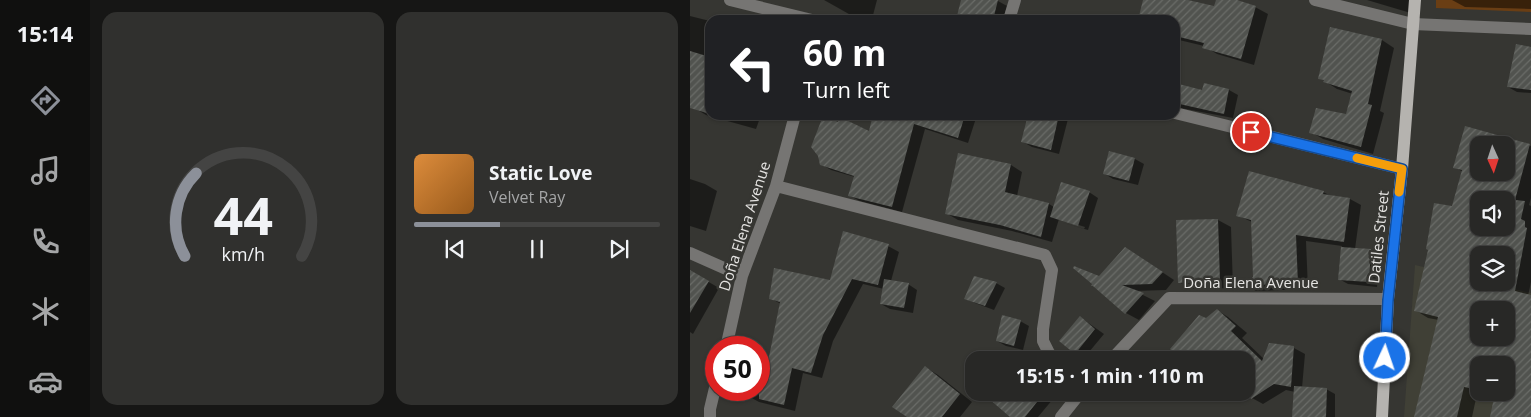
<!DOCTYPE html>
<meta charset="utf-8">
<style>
body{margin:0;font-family:"Open Sans",sans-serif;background:#30302e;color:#f1f3f6;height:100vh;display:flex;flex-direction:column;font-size:19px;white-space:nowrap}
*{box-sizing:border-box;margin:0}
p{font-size:16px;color:#a5a6a7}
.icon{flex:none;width:28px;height:28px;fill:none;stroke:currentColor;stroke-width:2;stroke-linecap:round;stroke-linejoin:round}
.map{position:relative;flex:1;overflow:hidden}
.panel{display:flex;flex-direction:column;gap:12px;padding:12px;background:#161615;width:600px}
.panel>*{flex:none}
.top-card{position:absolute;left:15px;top:15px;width:475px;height:105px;border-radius:15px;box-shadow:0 1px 4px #0004,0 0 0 1px #444443;background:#202124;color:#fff;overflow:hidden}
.needle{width:32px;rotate:177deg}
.controls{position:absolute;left:780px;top:136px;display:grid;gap:10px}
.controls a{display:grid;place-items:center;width:45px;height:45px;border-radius:10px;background:#282826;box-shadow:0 1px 4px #0004,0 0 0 1px #444443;font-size:25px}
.speed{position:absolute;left:15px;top:336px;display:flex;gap:10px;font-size:25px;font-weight:700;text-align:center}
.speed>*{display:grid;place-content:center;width:65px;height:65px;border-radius:50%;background:#282826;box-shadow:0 1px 4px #0004,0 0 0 1px #444443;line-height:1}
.speed .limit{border:8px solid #d22;background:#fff;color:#111}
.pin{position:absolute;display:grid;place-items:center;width:42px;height:42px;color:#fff;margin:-21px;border:2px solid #fff;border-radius:50%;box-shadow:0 1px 5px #0007}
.me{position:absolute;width:55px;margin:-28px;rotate:3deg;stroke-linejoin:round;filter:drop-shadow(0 0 4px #0008)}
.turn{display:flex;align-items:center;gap:18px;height:105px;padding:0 15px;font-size:22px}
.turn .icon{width:65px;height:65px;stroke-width:2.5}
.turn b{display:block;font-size:35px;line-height:42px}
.panel .card{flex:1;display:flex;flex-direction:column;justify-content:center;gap:8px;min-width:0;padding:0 18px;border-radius:15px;background:#30302e}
.panel .dial{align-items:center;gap:0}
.dial svg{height:130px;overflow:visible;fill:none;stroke:#444443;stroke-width:7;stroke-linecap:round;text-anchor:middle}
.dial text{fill:#f1f3f6;stroke:none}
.song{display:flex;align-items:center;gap:15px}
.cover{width:60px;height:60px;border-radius:8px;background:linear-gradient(135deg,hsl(30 70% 55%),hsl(30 70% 35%))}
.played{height:5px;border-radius:2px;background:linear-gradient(90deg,#8c9099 35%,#444443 35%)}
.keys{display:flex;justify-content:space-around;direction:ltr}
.panel .tiles{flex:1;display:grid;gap:12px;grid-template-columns:repeat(2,1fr)}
.trip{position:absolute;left:275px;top:351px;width:290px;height:50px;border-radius:15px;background:#282826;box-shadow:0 1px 4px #0004,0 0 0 1px #444443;font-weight:700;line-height:50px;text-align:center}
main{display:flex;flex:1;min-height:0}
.tabs{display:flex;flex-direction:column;width:90px;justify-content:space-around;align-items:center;background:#10100f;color:#a5a6a7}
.tabs .icon{width:35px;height:35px}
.tabs .active{color:#8c9099}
.tabs b{font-size:22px;color:#f1f3f6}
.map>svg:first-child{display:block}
.built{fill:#404036;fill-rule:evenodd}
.pitch{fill:#6a3e14}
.shadow{fill:#0007;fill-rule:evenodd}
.building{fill:url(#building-hatch);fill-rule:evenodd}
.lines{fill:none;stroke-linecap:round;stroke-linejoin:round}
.minor{stroke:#767573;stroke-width:12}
.major{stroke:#b5b3af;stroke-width:12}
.route-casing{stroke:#114b97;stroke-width:12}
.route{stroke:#1a73e8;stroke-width:9}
.slow{stroke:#f59e0b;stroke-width:9}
.labels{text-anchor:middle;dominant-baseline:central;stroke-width:5;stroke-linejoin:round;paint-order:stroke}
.street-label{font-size:15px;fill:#e4e3e1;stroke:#363632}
</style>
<main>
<nav class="tabs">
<b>15:14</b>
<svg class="icon active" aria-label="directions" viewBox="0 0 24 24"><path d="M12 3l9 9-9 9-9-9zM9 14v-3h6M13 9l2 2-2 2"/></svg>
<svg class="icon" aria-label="music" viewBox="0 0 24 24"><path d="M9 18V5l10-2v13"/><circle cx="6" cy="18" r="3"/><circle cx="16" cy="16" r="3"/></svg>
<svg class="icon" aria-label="phone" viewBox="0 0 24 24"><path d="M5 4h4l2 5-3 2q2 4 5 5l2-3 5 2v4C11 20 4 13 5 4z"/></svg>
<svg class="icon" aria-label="climate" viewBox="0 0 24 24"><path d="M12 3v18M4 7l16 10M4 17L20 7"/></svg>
<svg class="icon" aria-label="car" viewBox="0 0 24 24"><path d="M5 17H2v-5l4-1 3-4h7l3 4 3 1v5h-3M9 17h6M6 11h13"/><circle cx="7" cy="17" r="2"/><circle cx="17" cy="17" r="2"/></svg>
</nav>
<section class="panel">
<div class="tiles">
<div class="card dial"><svg viewBox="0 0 100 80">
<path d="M14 69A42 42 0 1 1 86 69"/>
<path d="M14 69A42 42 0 0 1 21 18" stroke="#8c9099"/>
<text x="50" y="56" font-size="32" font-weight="700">44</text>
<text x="50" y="72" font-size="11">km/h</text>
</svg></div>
<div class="card">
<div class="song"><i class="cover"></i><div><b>Static Love</b><p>Velvet Ray</p></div></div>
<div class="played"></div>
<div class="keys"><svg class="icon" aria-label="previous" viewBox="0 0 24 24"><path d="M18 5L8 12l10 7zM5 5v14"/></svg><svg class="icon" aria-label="pause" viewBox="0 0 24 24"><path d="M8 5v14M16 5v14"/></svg><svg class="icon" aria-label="next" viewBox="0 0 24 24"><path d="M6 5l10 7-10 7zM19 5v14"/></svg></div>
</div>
</div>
</section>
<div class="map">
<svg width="841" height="417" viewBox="0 0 841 417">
<defs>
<pattern id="building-hatch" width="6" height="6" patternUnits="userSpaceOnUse" patternTransform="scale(1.25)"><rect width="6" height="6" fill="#51534f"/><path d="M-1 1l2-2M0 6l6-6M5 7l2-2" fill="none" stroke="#6a6c68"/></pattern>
</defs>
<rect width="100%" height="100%" fill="#363632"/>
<path class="built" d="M 725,265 L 789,280 L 789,282 L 797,283 L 841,293 L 841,417 L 714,417 ZM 789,310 L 816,310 L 816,338 L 789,338 ZM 789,365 L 816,365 L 816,392 L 789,392 Z"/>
<path class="pitch" d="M 746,0 L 841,0 L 841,12 L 746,8 Z"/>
<path class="shadow" d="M 134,0 L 187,0 L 182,19 L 166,18 Z
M 273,0 L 308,1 L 317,6 L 313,20 L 268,20 Z
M 454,0 L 492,0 L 525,8 L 527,0 L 542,0 L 565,7 L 578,14 L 564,65 L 527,54 L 514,46 L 485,39 L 485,20 L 450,20 Z
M 676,0 L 725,0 L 724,14 L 677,0 Z
M 762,0 L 841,0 L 841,9 L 775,7 Z
M 0,16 L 20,21 L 20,58 L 0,53 Z
M 33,16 L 48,20 L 32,20 Z
M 692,40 L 704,48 L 690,111 L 694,113 L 683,154 L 633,139 L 621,132 L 657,116 L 663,94 L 647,89 L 630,78 Z
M 841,48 L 841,93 L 827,92 L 818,87 Z
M 20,60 L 20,115 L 71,115 L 66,129 L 16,115 L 6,109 Z
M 485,84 L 513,92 L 539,90 L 548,95 L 543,118 L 485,107 Z
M 184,115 L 287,115 L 278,143 L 235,129 L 212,212 L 170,201 L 160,196 L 165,177 L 141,170 L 131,164 L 180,133 Z
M 340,115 L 379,115 L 369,154 L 342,147 L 333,142 Z
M 776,127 L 841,146 L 841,198 L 839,205 L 841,206 L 841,282 L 838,296 L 841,296 L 841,417 L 802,417 L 806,397 L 787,394 L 782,417 L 726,417 L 749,320 L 738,318 L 725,310 L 763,207 L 773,172 L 765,167 ZM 789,145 L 816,145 L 816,172 L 789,172 ZM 789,200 L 816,200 L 816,228 L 789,228 ZM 789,255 L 816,255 L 816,282 L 789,282 ZM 789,310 L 816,310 L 816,338 L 789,338 ZM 789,365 L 816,365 L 816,392 L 789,392 Z
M 420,152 L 445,159 L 454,164 L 448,185 L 423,179 L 415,174 Z
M 269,154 L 321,165 L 332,172 L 327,196 L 359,204 L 364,207 L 399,192 L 408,198 L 398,230 L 370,222 L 394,229 L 395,227 L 369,219 L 362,242 L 322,231 L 268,220 L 256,213 Z
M 0,179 L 15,184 L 27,191 L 16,231 L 0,226 Z
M 633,192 L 641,196 L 660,199 L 671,205 L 665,249 L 681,251 L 690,256 L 687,287 L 658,284 L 649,279 L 652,246 L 616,241 L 618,289 L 566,291 L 556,285 L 564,278 L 562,222 L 547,215 Z
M 528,220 L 541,227 L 543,288 L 502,289 L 489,282 Z
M 198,246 L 209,252 L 201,281 L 218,284 L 227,290 L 223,313 L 200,309 L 191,304 L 194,289 L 173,284 L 143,341 L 132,378 L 113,373 L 105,411 L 69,402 L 58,396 L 59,390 L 69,390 L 69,361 L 79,364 L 91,304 L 80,298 L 141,281 Z
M 448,256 L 484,280 L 476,290 L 445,291 L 465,301 L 449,320 L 436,313 L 410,277 Z
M 0,271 L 29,288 L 3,334 L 0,332 Z
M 306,283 L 315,288 L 304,310 L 285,303 L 276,298 Z
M 527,310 L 538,317 L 557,333 L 552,338 L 574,359 L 604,348 L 615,354 L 612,388 L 636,389 L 645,394 L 645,417 L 603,417 L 605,392 L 596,390 L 573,404 L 562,398 L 556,360 L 491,360 L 517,319 Z
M 390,317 L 414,334 L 394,358 L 385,353 Z
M 330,321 L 339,326 L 333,350 L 316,346 L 307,341 Z
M 235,367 L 248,375 L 282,402 L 270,417 L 220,417 Z
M 354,392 L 363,399 L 348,417 L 322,417 Z"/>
<path class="building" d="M 271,0 L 308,0 L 303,20 L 266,20 Z
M 453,0 L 498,0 L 524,6 L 526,0 L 547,0 L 566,6 L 551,59 L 512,48 L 514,43 L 485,36 L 485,20 L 448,20 Z
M 640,27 L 692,39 L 678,104 L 682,105 L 671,147 L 619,133 L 626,108 L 656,114 L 662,91 L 633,82 L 634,80 L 628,79 Z
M 826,44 L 841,47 L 841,90 L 817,87 Z
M 0,51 L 20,57 L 20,114 L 0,108 Z
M 485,83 L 512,90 L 514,83 L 539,89 L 534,114 L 485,103 Z
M 183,115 L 275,115 L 268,138 L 224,124 L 202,207 L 158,196 L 164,176 L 130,165 L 128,156 L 121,147 L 133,116 L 148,122 L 150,117 L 179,131 Z
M 338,115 L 369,115 L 361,150 L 331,142 Z
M 775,126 L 840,144 L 825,200 L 835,201 L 831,219 L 835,221 L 835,227 L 837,228 L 825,291 L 841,295 L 841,417 L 800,417 L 805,393 L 801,392 L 816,392 L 816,365 L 789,365 L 789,390 L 774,387 L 767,417 L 724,417 L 748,317 L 724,311 L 738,250 L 736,249 L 744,203 L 762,206 L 772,170 L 763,168 ZM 789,145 L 816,145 L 816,172 L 789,172 ZM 789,200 L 816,200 L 816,228 L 789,228 ZM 789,255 L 816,255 L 816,282 L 789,282 ZM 789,310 L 816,310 L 816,338 L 789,338 Z
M 419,151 L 445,158 L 439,181 L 413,174 Z
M 268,153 L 321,164 L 315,192 L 359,203 L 351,237 L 310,225 L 255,214 Z
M 559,171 L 634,191 L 633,194 L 660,198 L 654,242 L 606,235 L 608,284 L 553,285 L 563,277 L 561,220 L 546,216 Z
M 371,182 L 400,191 L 388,226 L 360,217 Z
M 528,219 L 530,281 L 488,283 L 486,220 Z
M 153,231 L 199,244 L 188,285 L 162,279 L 133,335 L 121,373 L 102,368 L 94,405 L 69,399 L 69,360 L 78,362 L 90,302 L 79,299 L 84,268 L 140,280 Z
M 435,247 L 473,272 L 462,284 L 432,285 L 454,293 L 435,314 L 403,286 L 401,286 L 402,284 L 383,268 L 384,266 L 409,276 Z
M 651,247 L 681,249 L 679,282 L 648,280 Z
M 0,270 L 19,281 L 0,313 Z
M 284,276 L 307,282 L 295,306 L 274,299 Z
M 194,279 L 219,283 L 214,308 L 190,304 Z
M 527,309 L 546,326 L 541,331 L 572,361 L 579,343 L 604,346 L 601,387 L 584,384 L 561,399 L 556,389 L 556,360 L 489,360 L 480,349 L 509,315 L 516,318 Z
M 312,315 L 331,320 L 324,346 L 306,341 Z
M 390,316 L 405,329 L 385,354 L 369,341 Z
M 235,366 L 270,394 L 252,417 L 217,417 L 202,407 Z
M 604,386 L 637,388 L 636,417 L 602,417 Z
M 291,392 L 355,392 L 335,417 L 320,417 Z"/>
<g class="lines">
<path class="minor" d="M 40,0 L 122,20
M 625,0 L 723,24 L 841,29
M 319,20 L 325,0
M 485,113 L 712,169
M 86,186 L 355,255 L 362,270 L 353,329 L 353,341 L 359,353 L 366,360
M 0,253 L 52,276
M 36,348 L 52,276 L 86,186 L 105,115
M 421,360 L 479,298 L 698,299
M 20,417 L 20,409 L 26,384
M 371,417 L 391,392"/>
<path class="major" d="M 692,417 L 698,299 L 712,169 L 725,0"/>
</g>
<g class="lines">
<defs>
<path id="route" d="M 561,132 L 712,169 L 698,300 L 695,358"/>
</defs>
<use href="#route" class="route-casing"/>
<use href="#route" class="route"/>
<path class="slow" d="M 667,158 L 712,169 L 709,192"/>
</g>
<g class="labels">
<g class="street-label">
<text transform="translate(54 226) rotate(-72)">Doña Elena Avenue</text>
<text transform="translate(688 237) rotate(-84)">Datiles Street</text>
<text x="561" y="282">Doña Elena Avenue</text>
</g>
</g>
</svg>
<div class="controls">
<a><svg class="needle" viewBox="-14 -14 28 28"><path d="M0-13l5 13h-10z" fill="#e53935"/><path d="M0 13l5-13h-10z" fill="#a5a6a7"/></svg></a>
<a><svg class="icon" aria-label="sound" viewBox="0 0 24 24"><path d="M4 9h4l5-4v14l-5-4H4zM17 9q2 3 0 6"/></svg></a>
<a><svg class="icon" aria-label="layers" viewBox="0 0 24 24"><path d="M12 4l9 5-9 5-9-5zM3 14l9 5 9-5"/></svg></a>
<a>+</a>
<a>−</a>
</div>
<div class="speed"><div class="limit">50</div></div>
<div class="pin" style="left:561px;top:132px;background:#d93025"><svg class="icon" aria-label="arrive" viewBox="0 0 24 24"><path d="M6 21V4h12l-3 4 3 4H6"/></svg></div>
<svg class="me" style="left:695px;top:358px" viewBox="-20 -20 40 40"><circle r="17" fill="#1a73e8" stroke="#fff" stroke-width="3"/><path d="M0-11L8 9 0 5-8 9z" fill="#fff"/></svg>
<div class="trip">15:15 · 1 min · 110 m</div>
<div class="top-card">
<div class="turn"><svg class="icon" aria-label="left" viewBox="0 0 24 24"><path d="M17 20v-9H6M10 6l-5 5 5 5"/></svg><div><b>60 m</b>Turn left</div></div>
</div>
</div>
</main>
